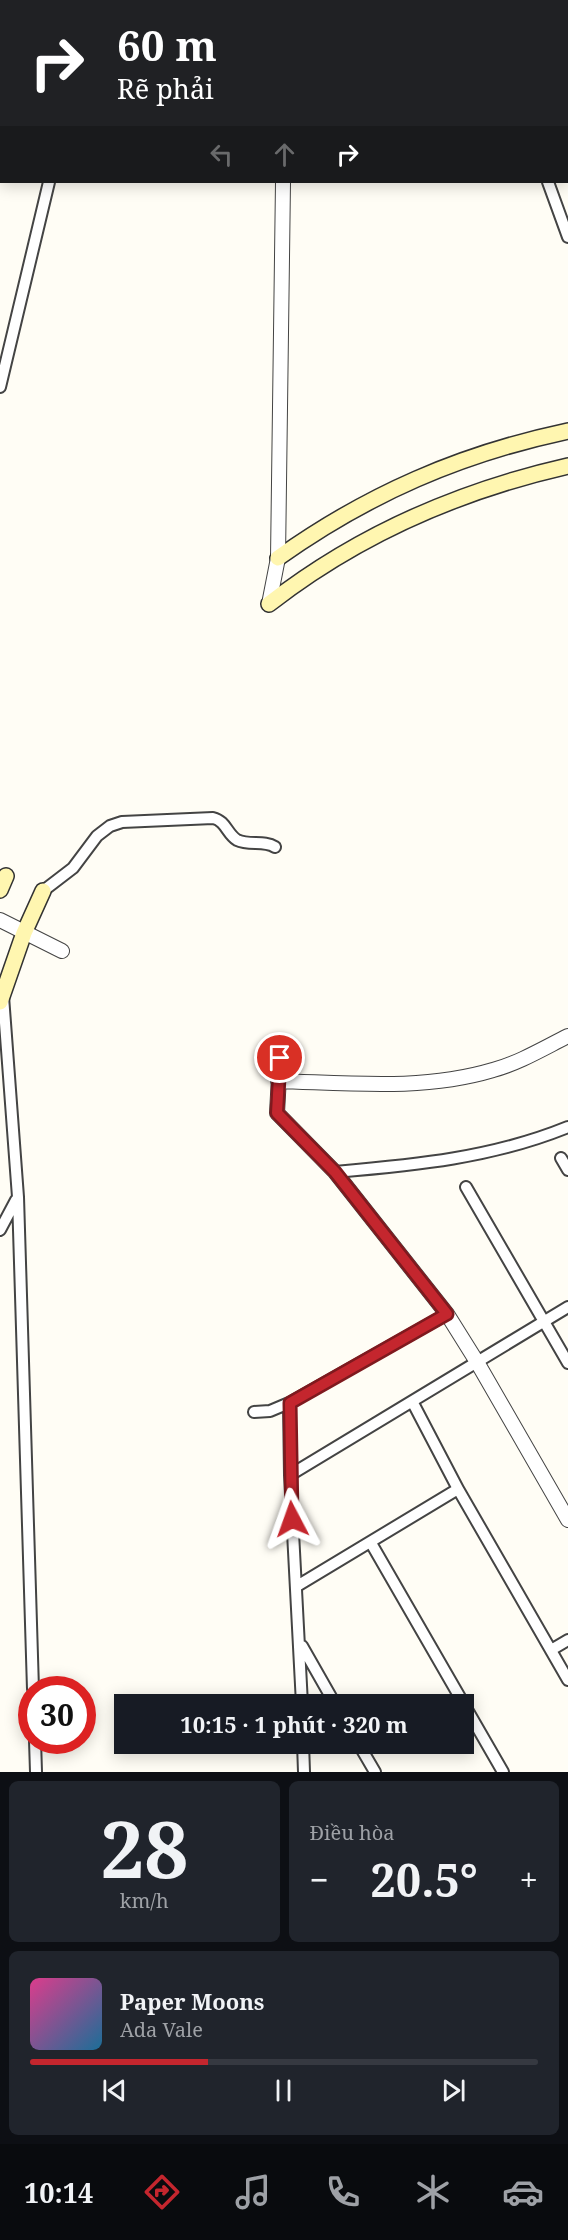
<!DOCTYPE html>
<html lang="vi">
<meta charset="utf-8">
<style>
body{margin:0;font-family:"Noto Serif",serif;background:#20242c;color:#f1f3f6;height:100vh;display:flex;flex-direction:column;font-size:22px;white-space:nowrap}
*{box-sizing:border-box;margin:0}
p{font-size:20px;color:#9ea1a6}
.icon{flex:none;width:33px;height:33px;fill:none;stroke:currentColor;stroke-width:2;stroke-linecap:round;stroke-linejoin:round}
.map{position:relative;height:1772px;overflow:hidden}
.drawer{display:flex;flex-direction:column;gap:9px;padding:9px;background:#0d0f14;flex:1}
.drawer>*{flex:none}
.hud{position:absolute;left:0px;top:0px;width:568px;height:183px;box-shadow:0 3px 15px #0003;background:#202124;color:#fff;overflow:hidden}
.speed{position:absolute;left:18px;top:1676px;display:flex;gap:12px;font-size:30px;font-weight:700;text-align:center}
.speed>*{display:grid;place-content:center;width:78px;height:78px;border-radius:50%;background:#171b24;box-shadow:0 3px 15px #0003;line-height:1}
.speed .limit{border:9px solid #d22;background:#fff;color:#111}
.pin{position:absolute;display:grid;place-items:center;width:51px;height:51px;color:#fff;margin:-26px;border:3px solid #fff;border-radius:50%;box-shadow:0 2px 6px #0007}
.me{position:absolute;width:66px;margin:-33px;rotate:356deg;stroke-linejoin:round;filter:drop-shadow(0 0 4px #0008)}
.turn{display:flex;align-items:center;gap:21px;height:126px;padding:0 18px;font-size:27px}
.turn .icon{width:78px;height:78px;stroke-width:2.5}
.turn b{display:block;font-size:42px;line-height:51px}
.lanes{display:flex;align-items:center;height:57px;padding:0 18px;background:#0003;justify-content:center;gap:30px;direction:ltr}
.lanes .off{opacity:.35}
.big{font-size:45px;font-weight:700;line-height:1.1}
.drawer .widget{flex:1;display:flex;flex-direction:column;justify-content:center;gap:9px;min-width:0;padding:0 21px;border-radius:9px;background:#20242c}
.drawer .dial{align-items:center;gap:0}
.dial b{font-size:78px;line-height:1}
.song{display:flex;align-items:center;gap:18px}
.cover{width:72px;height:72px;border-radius:9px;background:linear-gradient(135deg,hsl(330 70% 55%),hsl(200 70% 35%))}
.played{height:6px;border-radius:3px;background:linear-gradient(90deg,#c4262e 35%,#363941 35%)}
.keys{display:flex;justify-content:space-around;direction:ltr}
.heat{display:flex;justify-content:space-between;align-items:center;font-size:33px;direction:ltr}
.drawer .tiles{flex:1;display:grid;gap:9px;grid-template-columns:1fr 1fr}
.widget:last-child{grid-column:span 2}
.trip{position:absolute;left:114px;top:1694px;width:360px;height:60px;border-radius:0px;background:#171b24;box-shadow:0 3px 15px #0003;font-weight:700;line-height:60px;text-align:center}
.tabs{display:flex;height:96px;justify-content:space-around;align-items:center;background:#090b0e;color:#9ea1a6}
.tabs .icon{width:42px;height:42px}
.tabs .current{color:#c4262e}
.tabs b{font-size:27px;color:#f1f3f6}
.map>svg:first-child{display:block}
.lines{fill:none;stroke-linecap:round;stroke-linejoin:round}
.minor-casing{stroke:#444;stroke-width:14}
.tertiary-casing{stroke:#444;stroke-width:16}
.secondary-casing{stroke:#333;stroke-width:18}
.minor{stroke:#fff;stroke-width:10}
.tertiary{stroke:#fff;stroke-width:14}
.secondary{stroke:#fff6b0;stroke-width:15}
.route-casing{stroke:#7f191e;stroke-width:15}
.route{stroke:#c4262e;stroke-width:10}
</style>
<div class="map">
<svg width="568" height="1772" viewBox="0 0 568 1772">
<rect width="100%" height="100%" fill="#fffdf5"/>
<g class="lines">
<defs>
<path id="minor" d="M 502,0 L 503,2
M 72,2 L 72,0
M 0,12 L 2,13
M 0,43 L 2,37
M 0,173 L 2,173
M 548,182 L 568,237
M 0,387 L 49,182
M 43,891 L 73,868 L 97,836 L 110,826 L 122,822 L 213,818 C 226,821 227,834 237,840 C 249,846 264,840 275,847
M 3,996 L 18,1197 L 33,1689
M 561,1158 L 568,1170
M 335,1172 C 415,1165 492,1158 568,1127
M 466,1187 L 568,1363
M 0,1230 L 16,1200
M 289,1403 L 290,1475 L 568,1307
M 254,1412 L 270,1411 L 289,1403 L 447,1314
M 290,1475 L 302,1704
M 458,1489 L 568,1680
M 371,1543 L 503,1772
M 297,1586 L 458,1489 L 413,1403
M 302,1646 L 335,1704
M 551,1650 L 568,1640
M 35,1740 L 36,1772
M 303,1743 L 304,1772
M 358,1743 L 375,1772"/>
<path id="tertiary" d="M 539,0 L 550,2
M 285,2 L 285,0
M 567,4 L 568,4
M 269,604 L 278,558 L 283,182
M 0,920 L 62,951
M 280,1058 L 277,1113 L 335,1172 L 447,1314 L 477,1362 L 568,1520
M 278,1081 C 349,1083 423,1091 493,1070 C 519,1063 544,1048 568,1036"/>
<path id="secondary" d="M 278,558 C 368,494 460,454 568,431
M 269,604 C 359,534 458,491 568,466
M 0,890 L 6,876
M 0,1002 L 24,933 L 43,891"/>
</defs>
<use href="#minor" class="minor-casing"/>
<use href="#tertiary" class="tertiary-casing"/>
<use href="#secondary" class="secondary-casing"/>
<use href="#minor" class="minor"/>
<use href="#tertiary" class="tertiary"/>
<use href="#secondary" class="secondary"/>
</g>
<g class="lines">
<defs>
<path id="route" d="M 280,1058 L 277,1113 L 335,1172 L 447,1314 L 290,1403 L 292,1519"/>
</defs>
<use href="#route" class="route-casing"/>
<use href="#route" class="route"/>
</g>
</svg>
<div class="speed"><div class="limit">30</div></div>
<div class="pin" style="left:280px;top:1058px;background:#d93025"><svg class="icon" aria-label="arrive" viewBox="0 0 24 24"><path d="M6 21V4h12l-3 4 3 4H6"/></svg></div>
<svg class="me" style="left:292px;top:1519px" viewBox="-20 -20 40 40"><path d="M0-17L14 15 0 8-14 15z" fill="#c4262e" stroke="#fff" stroke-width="4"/></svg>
<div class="trip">10:15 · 1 phút · 320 m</div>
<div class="hud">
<div class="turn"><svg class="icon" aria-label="right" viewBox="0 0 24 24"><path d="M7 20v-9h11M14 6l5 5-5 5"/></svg><div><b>60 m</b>Rẽ phải</div></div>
<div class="lanes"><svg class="icon off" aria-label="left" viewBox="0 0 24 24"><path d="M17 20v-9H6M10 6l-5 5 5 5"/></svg><svg class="icon off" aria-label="ahead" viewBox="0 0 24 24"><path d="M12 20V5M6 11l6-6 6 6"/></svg><svg class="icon" aria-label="right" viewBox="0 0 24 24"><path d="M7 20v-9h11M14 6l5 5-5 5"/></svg></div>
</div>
</div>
<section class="drawer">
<div class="tiles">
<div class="widget dial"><b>28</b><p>km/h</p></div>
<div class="widget"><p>Điều hòa</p>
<div class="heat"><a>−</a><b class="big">20.5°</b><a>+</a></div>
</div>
<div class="widget">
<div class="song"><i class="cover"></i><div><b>Paper Moons</b><p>Ada Vale</p></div></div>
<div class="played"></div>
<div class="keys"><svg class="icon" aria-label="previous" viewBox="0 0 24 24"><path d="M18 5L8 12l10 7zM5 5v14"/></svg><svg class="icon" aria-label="pause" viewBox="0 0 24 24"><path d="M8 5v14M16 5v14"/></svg><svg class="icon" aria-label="next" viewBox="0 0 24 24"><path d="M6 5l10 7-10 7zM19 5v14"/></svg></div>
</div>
</div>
</section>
<nav class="tabs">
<b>10:14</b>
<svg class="icon current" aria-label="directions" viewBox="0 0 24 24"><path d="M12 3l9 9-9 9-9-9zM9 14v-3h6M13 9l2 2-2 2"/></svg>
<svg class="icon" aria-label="music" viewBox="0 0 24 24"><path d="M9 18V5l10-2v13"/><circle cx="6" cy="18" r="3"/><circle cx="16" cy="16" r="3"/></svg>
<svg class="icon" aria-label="phone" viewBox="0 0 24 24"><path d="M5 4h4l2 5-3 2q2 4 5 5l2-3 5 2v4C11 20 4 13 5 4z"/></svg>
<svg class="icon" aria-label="climate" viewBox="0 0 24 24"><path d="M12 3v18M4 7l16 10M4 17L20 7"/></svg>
<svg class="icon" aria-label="car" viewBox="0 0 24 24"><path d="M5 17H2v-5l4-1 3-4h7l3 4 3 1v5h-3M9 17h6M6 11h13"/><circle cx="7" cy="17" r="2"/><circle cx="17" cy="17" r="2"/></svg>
</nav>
